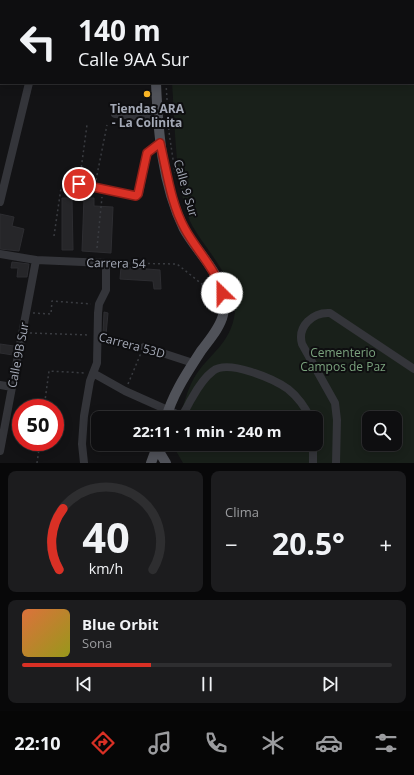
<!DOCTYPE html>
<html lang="es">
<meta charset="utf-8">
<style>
body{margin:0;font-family:"Open Sans",sans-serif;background:#1c1c1e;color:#f1f3f6;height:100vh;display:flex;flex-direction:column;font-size:15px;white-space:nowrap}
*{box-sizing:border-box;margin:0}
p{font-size:13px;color:#9b9c9f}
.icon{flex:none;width:22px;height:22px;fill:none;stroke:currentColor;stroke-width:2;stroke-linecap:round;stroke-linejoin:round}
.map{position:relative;height:463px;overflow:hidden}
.panel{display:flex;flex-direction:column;gap:8px;padding:8px;background:#080809;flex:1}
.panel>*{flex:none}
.guide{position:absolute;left:0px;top:0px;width:414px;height:84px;box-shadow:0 2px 10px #0003,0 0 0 1px #2e2e30;background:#0e0e10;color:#f1f3f6;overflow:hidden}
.controls{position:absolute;left:362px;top:411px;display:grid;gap:8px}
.controls a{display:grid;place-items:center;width:40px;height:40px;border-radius:8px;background:#0e0e10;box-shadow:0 2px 10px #0003,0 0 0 1px #2e2e30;font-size:20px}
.speed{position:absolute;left:12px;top:399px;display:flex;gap:8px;font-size:20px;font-weight:700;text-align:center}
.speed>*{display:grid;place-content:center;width:52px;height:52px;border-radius:50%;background:#0e0e10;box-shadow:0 2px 10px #0003,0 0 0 1px #2e2e30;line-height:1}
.speed .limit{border:6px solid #d22;background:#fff;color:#111}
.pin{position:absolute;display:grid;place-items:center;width:34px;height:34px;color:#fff;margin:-17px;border:2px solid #fff;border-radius:50%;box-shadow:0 1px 4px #0007}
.me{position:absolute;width:44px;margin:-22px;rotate:337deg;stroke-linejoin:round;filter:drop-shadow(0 0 3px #0008)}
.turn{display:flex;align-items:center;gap:14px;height:84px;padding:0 12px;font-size:18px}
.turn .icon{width:52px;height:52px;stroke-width:2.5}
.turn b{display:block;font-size:28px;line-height:34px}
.big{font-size:30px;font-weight:700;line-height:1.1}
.panel .widget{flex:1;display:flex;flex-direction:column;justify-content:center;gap:6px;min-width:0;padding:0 14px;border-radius:8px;background:#1c1c1e}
.panel .dial{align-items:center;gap:0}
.dial svg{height:104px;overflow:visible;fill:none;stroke:#2e2e30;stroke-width:7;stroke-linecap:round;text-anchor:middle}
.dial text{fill:#f1f3f6;stroke:none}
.song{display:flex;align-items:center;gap:12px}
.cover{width:48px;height:48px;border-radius:6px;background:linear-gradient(135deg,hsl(20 70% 55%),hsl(60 70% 35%))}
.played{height:4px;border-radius:2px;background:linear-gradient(90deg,#d93025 35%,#2e2e30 35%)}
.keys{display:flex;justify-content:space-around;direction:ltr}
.heat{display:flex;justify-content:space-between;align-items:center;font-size:22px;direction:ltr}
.panel .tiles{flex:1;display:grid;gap:8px;grid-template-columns:1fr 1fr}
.widget:last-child{grid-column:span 2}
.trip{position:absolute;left:91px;top:411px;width:232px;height:40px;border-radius:8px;background:#0e0e10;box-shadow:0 2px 10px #0003,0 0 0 1px #2e2e30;font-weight:700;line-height:40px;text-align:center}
.menu{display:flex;height:64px;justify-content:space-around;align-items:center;background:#060606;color:#9b9c9f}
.menu .icon{width:28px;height:28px}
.menu .current{color:#d93025}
.menu b{font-size:18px;color:#f1f3f6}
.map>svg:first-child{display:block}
.green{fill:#19201a;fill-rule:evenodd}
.building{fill:#262629;stroke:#2d2d31}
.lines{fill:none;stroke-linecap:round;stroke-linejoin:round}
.path{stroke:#3a3c41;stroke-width:1.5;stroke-dasharray:2 3;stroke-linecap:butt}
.minor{stroke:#34353a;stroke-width:8}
.major{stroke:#505259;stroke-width:10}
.route-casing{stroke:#8d1f18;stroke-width:10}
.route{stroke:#d93025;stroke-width:7}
.poi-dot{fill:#fcb725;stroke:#0e0e10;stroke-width:1.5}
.labels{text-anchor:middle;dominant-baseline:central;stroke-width:4;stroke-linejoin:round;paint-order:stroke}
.poi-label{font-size:12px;font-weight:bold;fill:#a4a9b6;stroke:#0e0e10}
.street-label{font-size:12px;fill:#a4a9b6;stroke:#0e0e10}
.park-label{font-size:12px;fill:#7aa27d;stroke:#0e0e10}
</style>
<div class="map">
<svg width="414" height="463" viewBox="0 0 414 463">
<rect width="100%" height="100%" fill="#131315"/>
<path class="green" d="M 173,0 L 414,0 L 414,463 L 183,463 L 172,444 L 316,444 L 316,418 L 179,418 C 184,405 187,390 194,378 C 208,354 231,345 235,312 C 238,283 207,251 193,227 C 175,195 175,121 172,83 L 413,83 L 413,1 ZM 369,418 L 395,418 L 395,444 L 369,444 Z"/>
<path class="building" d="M 62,198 L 72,198 L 73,250 L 62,250 Z
M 84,198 L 94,198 L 94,206 L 113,207 L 111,253 L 82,251 Z
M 0,214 L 14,217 L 12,226 L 24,229 L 19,251 L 0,249 Z
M 12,262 L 29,264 L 27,277 L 17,277 L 18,268 L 11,268 Z
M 121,267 L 160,270 L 161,289 L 154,289 L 153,281 L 120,279 Z
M 104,312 L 108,313 L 106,335 L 103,334 Z
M 0,344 L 14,346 L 13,355 L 0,353 Z"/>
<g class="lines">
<path class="path" d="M 41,1 L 41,0
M 166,83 L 169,132 L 175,173
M 80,177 L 87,125
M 96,180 L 107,125
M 54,236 L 61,188 L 71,186
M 97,248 L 102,197
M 113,263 L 177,264 L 213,293
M 33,313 L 51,314 L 52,301 L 91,304
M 30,333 L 90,335
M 106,338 L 137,345
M 128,384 L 141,353
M 44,408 L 49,371 L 85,373
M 37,463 L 40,442"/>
<path class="minor" d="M 104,0 L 105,1
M 7,1 L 8,0
M 0,22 L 1,19
M 0,61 L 1,62
M 115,114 L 158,118
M 79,184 L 136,196 L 139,194 L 147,153 L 160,143
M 0,202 L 29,83
M 0,254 L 36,260 L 106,263 L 106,290 L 99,304 L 98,313 L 97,363 L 90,381 L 84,416 L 82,444 L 84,463
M 144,347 L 193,363
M 93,373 L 125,391 L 181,416 C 186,411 188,404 192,398 C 197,389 205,377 213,371 C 228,359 274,379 288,389 C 297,396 306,408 310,418
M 0,385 L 12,387
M 313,444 L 313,463
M 0,451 L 36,260
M 336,463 L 337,420 L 335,403 L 302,344 C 297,326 313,312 330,313 L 414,369"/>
<path class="major" d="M 155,0 L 155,1
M 156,83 C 158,131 162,184 184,229 C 198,255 232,282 223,315 C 220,328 209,340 201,351 C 187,373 173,393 166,418
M 157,448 L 166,463
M 151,463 L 158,444"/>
</g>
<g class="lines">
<defs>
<path id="route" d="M 79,184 L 136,196 L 138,194 L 147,153 L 160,143 C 167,172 171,204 185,229 C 197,251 216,269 222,293"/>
</defs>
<use href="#route" class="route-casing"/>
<use href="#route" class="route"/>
</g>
<circle class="poi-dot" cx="147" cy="94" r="4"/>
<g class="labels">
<g class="poi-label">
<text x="147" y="108">Tiendas ARA<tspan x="147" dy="14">- La Colinita</tspan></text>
</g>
<g class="street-label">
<text transform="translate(186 188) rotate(74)">Calle 9 Sur</text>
<text transform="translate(116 263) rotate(1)">Carrera 54</text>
<text transform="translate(132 345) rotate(15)">Carrera 53D</text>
<text transform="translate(18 355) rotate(-79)">Calle 9B Sur</text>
</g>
<g class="park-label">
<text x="343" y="352">Cementerio<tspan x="343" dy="14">Campos de Paz</tspan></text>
</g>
</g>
</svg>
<div class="controls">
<a><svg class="icon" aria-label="search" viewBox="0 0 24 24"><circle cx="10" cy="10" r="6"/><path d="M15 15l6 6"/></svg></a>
</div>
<div class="speed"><div class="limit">50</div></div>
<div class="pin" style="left:79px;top:184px;background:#d93025"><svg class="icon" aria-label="arrive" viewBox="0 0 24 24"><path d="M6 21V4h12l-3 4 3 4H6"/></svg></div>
<svg class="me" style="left:222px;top:293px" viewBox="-20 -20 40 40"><circle r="19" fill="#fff"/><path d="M0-13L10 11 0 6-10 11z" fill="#d93025"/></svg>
<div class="trip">22:11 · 1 min · 240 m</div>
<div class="guide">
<div class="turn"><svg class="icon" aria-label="left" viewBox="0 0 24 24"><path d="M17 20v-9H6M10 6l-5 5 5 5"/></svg><div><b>140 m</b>Calle 9AA Sur</div></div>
</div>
</div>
<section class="panel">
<div class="tiles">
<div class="widget dial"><svg viewBox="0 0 100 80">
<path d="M14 69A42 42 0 1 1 86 69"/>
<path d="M14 69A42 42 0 0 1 17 22" stroke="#d93025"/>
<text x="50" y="56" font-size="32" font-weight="700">40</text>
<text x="50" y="72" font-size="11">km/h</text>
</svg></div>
<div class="widget"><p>Clima</p>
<div class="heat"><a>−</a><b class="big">20.5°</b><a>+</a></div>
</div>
<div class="widget">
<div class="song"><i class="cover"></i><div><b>Blue Orbit</b><p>Sona</p></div></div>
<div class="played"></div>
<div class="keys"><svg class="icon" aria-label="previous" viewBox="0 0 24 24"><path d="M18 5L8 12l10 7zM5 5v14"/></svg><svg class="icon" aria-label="pause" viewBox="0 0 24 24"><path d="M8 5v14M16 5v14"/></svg><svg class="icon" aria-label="next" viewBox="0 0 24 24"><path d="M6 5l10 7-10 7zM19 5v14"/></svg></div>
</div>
</div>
</section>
<nav class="menu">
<b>22:10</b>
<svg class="icon current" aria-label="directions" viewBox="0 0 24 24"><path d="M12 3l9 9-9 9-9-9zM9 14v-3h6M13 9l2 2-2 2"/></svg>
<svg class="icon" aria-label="music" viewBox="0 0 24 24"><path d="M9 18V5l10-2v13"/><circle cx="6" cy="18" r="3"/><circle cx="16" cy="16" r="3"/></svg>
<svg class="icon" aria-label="phone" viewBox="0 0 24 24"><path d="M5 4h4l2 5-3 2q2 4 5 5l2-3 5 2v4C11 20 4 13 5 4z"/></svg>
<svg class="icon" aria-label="climate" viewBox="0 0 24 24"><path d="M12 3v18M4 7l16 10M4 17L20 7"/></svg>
<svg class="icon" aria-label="car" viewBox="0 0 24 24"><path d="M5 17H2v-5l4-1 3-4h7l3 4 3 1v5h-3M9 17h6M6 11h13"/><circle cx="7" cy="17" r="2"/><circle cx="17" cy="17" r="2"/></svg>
<svg class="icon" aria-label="filters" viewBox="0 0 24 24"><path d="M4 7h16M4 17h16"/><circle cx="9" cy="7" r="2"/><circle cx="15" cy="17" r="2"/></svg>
</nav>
